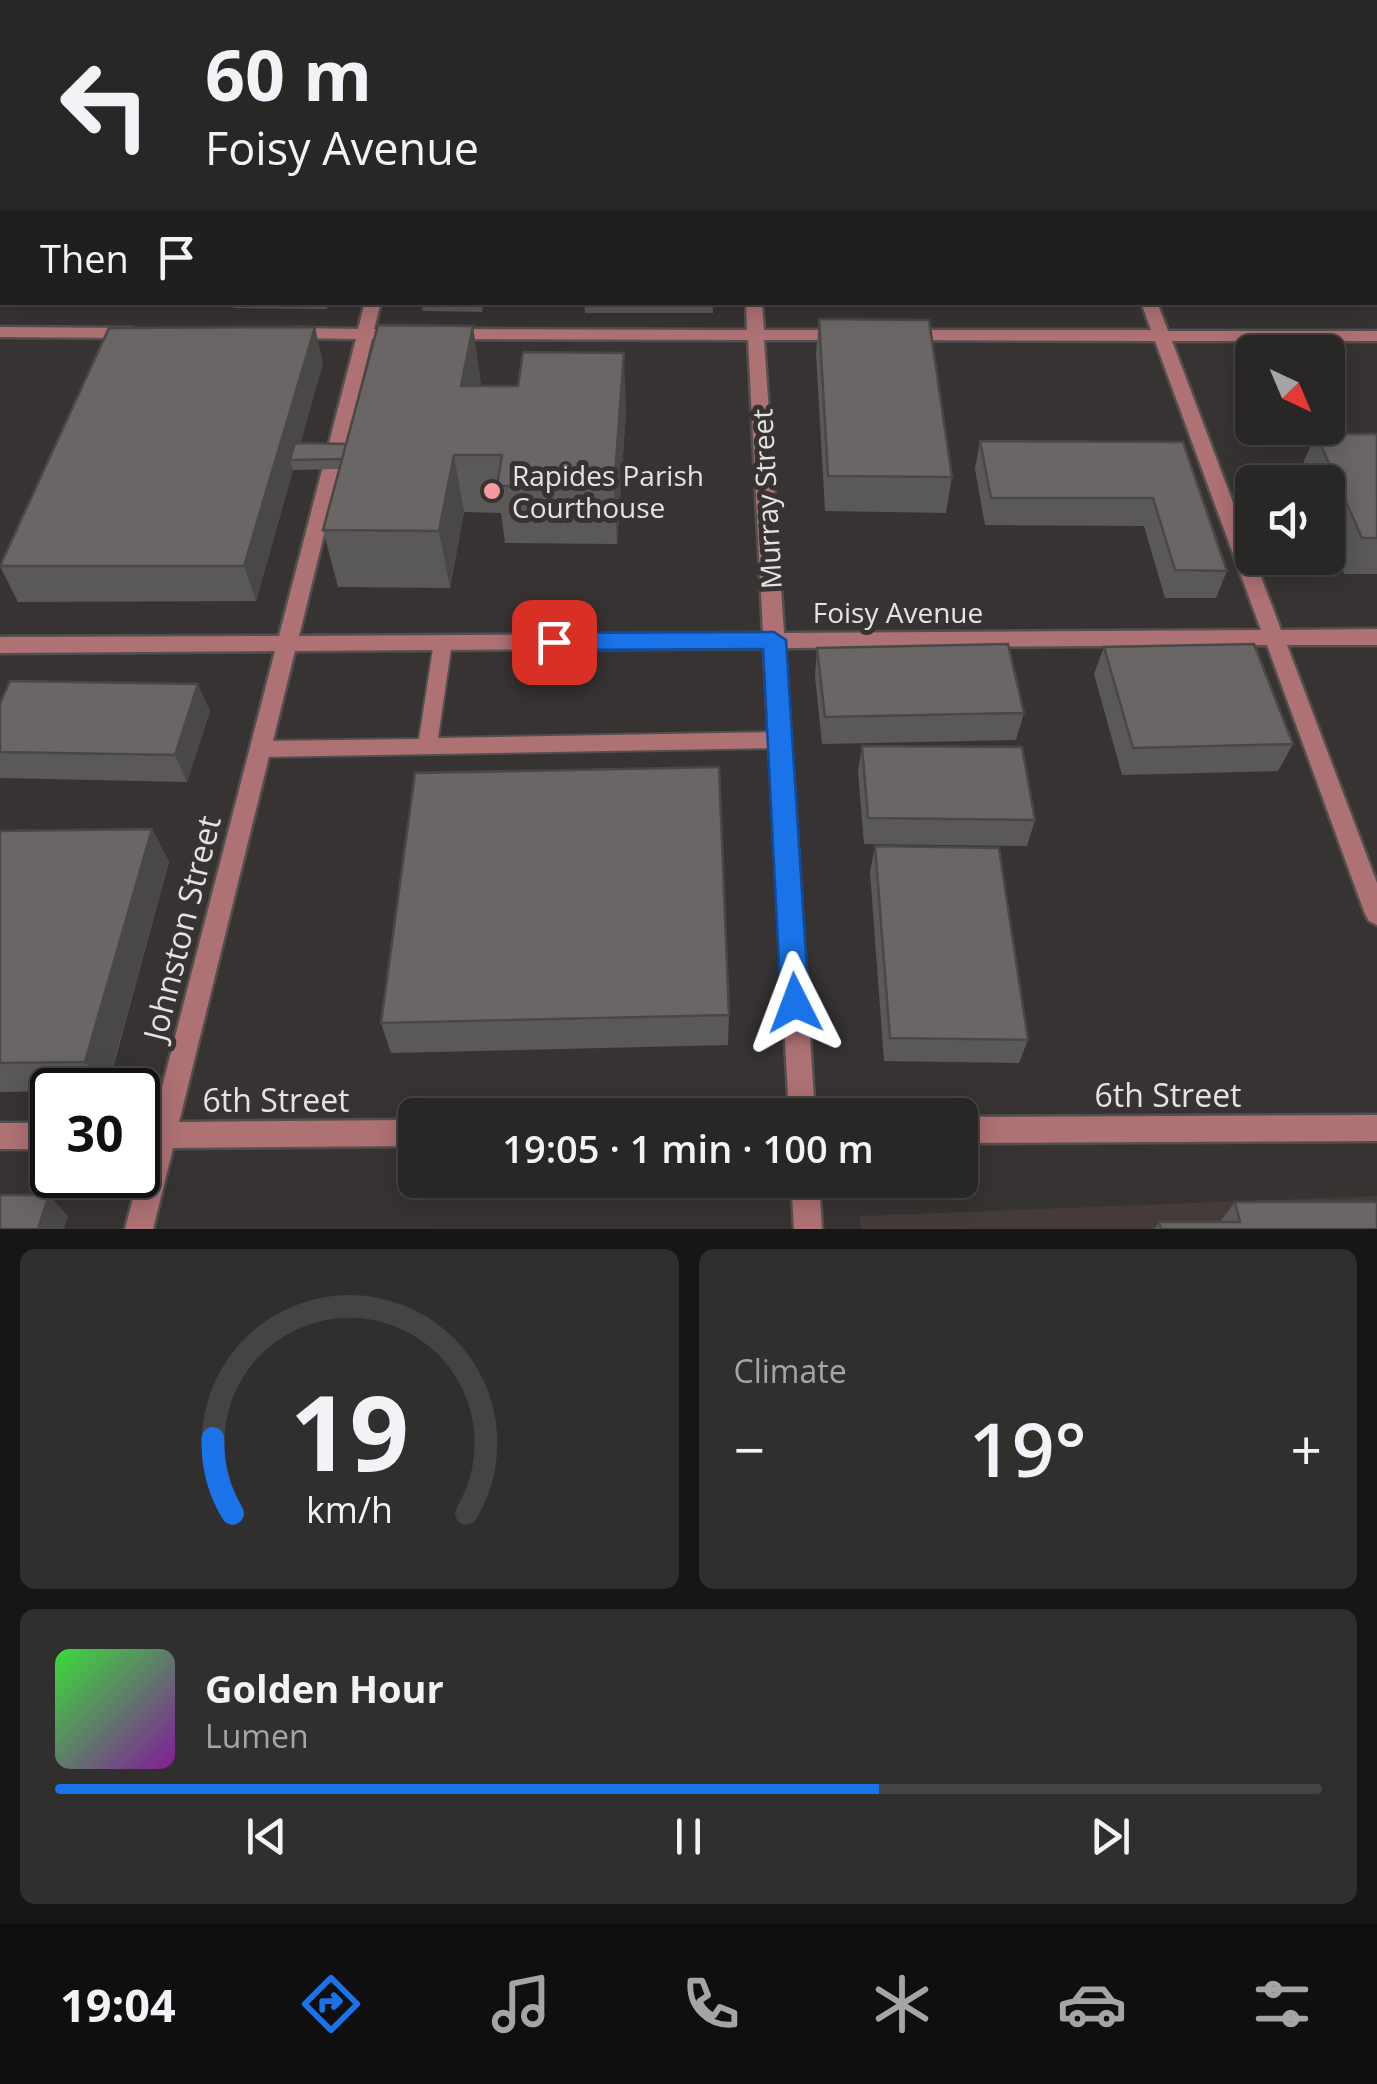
<!DOCTYPE html>
<meta charset="utf-8">
<style>
body{margin:0;font-family:"Open Sans",sans-serif;background:#312e2e;color:#f1f3f6;height:100vh;display:flex;flex-direction:column;font-size:38px;white-space:nowrap}
*{box-sizing:border-box;margin:0}
p{font-size:32px;color:#a5a5a7}
.icon{flex:none;width:55px;height:55px;fill:none;stroke:currentColor;stroke-width:2;stroke-linecap:round;stroke-linejoin:round}
.map{position:relative;height:1229px;overflow:hidden}
.details{display:flex;flex-direction:column;gap:20px;padding:20px;background:#171515;flex:1}
.details>*{flex:none}
.banner{position:absolute;left:0px;top:0px;width:1378px;height:305px;box-shadow:0 5px 25px #0003,0 0 0 2px #454343;background:#292626;color:#f1f3f6;overflow:hidden}
.needle{width:65px;rotate:136deg}
.fabs{position:absolute;left:1235px;top:335px;display:grid;gap:20px}
.fabs a{display:grid;place-items:center;width:110px;height:110px;border-radius:15px;background:#292626;box-shadow:0 5px 25px #0003,0 0 0 2px #454343;font-size:50px}
.speed{position:absolute;left:30px;top:1068px;display:flex;gap:20px;font-size:50px;font-weight:700;text-align:center}
.speed>*{display:grid;place-content:center;width:130px;height:130px;border-radius:50%;background:#292626;box-shadow:0 5px 25px #0003,0 0 0 2px #454343;line-height:1}
.speed .limit{border:5px solid #111;border-radius:15px;background:#fff;color:#111}
.pin{position:absolute;display:grid;place-items:center;width:85px;height:85px;color:#fff;margin:-42px;border-radius:20px;box-shadow:0 5px 15px #0006}
.me{position:absolute;width:110px;margin:-55px;rotate:357deg;stroke-linejoin:round;filter:drop-shadow(0 0 8px #0008)}
.turn{display:flex;align-items:center;gap:35px;height:210px;padding:0 40px;font-size:45px}
.turn .icon{width:130px;height:130px;stroke-width:2.5}
.turn b{display:block;font-size:70px;line-height:85px}
.then{display:flex;align-items:center;height:95px;padding:0 40px;background:#0003;gap:20px;font-size:38px}
.big{font-size:75px;font-weight:600;line-height:1.1}
.details .tile{flex:1;display:flex;flex-direction:column;justify-content:center;gap:15px;min-width:0;padding:0 35px;border-radius:15px;background:#312e2e}
.details .dial{align-items:center;gap:0}
.dial svg{height:260px;overflow:visible;fill:none;stroke:#454343;stroke-width:7;stroke-linecap:round;text-anchor:middle}
.dial text{fill:#f1f3f6;stroke:none}
.song{display:flex;align-items:center;gap:30px}
.cover{width:120px;height:120px;border-radius:15px;background:linear-gradient(135deg,hsl(120 70% 55%),hsl(290 70% 35%))}
.played{height:10px;border-radius:5px;background:linear-gradient(90deg,#1a73e8 65%,#454343 65%)}
.keys{display:flex;justify-content:space-around;direction:ltr}
.heat{display:flex;justify-content:space-between;align-items:center;font-size:55px;direction:ltr}
.details .tiles{flex:1;display:grid;gap:20px;grid-template-columns:1fr 1fr}
.tile:last-child{grid-column:span 2}
.trip{position:absolute;left:398px;top:1098px;width:580px;height:100px;border-radius:15px;background:#292626;box-shadow:0 5px 25px #0003,0 0 0 2px #454343;font-weight:600;line-height:100px;text-align:center}
.dock{display:flex;height:160px;justify-content:space-around;align-items:center;background:#100f0f;color:#a5a5a7}
.dock .icon{width:70px;height:70px}
.dock .current{color:#1a73e8}
.dock b{font-size:45px;color:#f1f3f6}
.map>svg:first-child{display:block}
.built{fill:#463b3b}
.lines{fill:none;stroke-linecap:round;stroke-linejoin:round}
.lane-casing{stroke:#534f4f;stroke-width:4}
.street-casing{stroke:#534f4f;stroke-width:5}
.secondary-casing{stroke:#534f4f;stroke-width:5}
.lane{fill:#ae7174;fill-rule:evenodd}
.street{fill:#ae7174;fill-rule:evenodd}
.secondary{fill:#f39297;fill-rule:evenodd}
.wall{fill:#5b5858}
.shaded-wall{fill:#4a4747}
.building{fill:#6a6666;stroke:#4a4747;stroke-width:2.5}
.route{fill:#1a73e8;stroke:#114b97;stroke-width:2.5}
.poi-dot{fill:#f49b9f;stroke:#373333;stroke-width:4}
.labels{text-anchor:middle;dominant-baseline:central;stroke-width:10;stroke-linejoin:round;paint-order:stroke}
.poi-label{font-size:28px;fill:#e5e2e2;stroke:#373333;text-anchor:start}
.street-label{font-size:28px;fill:#e5e2e2;stroke:#373333}
.near-street-label{font-size:32px;fill:#e5e2e2;stroke:#373333}
</style>
<div class="map">
<svg width="1377" height="1229" viewBox="0 0 1377 1229">
<rect width="100%" height="100%" fill="#373333"/>
<path class="built" d="M 1377,1196 L 1377,1229 L 861,1229 L 860,1216 Z"/>
<g class="lines">
<defs>
<path id="lane" d="M 443,635 L 449,637 L 452,642 L 438,738 L 780,732 L 787,735 L 789,740 L 787,745 L 780,748 L 260,757 L 253,754 L 250,749 L 253,744 L 260,741 L 419,739 L 434,642 L 437,637 Z"/>
<path id="street" d="M 437,0 L 449,0 L 449,2 L 437,2 Z
M 731,0 L 743,0 L 743,2 L 731,2 Z
M 1375,123 L 1377,123 L 1377,131 L 1375,131 Z
M 0,127 L 2,127 L 2,135 L 0,135 Z
M 2,239 L 2,252 L 0,253 L 0,240 Z
M 365,302 L 381,302 L 374,329 L 403,329 L 411,334 L 403,339 L 372,339 L 299,636 L 763,633 L 748,340 L 447,339 L 439,334 L 447,329 L 747,330 L 746,302 L 762,302 L 764,330 L 843,330 L 851,335 L 843,340 L 764,340 L 784,633 L 1261,630 L 1155,341 L 907,340 L 899,335 L 907,330 L 1151,330 L 1141,302 L 1157,302 L 1168,331 L 1377,331 L 1377,341 L 1172,341 L 1281,630 L 1377,629 L 1377,645 L 1287,645 L 1377,883 L 1377,925 L 1369,921 L 1365,914 L 1267,645 L 785,648 L 815,1115 L 789,1115 L 764,648 L 295,651 L 179,1122 L 415,1120 L 415,1146 L 173,1148 L 153,1229 L 125,1229 L 146,1148 L 138,1148 L 138,1122 L 153,1122 L 275,651 L 0,653 L 0,637 L 279,636 L 356,339 L 292,338 L 284,333 L 292,328 L 358,329 Z
M 0,327 L 133,328 L 141,333 L 133,338 L 0,337 Z
M 1377,1115 L 1377,1141 L 960,1143 L 960,1117 Z
M 0,1123 L 52,1123 L 52,1149 L 0,1149 Z
M 791,1180 L 819,1180 L 822,1229 L 794,1229 Z"/>
<path id="secondary" d="M 1327,0 L 1340,0 L 1341,2 L 1329,2 Z
M 1375,57 L 1377,58 L 1377,68 L 1375,67 Z"/>
</defs>
<use href="#lane" class="lane-casing"/>
<use href="#street" class="street-casing"/>
<use href="#secondary" class="secondary-casing"/>
<use href="#lane" class="lane"/>
<use href="#street" class="street"/>
<use href="#secondary" class="secondary"/>
</g>
<path class="wall" d="M 322,0 L 377,0 L 376,2 L 322,2 Z
M 147,302 L 202,302 L 200,307 L 148,307 Z
M 232,302 L 329,302 L 327,309 L 233,308 Z
M 421,302 L 484,302 L 482,312 L 423,311 Z
M 584,302 L 713,302 L 713,313 L 585,313 Z
M 819,319 L 952,477 L 946,513 L 825,511 L 816,354 Z
M 323,363 L 300,443 L 346,444 L 481,383 L 480,386 L 626,410 L 617,544 L 505,543 L 501,513 L 464,512 L 450,588 L 338,587 L 323,530 L 339,469 L 293,470 L 256,601 L 18,602 L 0,566 Z
M 1316,434 L 1377,434 L 1377,574 L 1344,574 L 1328,534 L 1328,482 L 1306,482 L 1300,470 Z
M 980,441 L 1183,442 L 1227,571 L 1216,598 L 1165,598 L 1144,526 L 985,525 L 975,469 Z
M 1104,647 L 1293,744 L 1278,771 L 1122,775 L 1094,674 Z
M 817,648 L 1024,713 L 1016,740 L 822,744 L 815,676 Z
M 0,704 L 210,711 L 187,782 L 0,778 Z
M 862,746 L 1035,820 L 1027,846 L 864,844 L 858,772 Z
M 152,829 L 169,862 L 107,1090 L 0,1092 L 0,831 Z
M 875,846 L 1028,1040 L 1019,1063 L 884,1061 L 870,872 Z
M 729,1015 L 728,1045 L 391,1053 L 381,1023 Z
M 1235,1202 L 1377,1229 L 1155,1229 L 1159,1222 L 1220,1222 Z"/>
<path class="shaded-wall" d="M 230,0 L 248,0 L 247,2 L 228,2 Z
M 473,326 L 481,383 L 470,443 L 461,386 Z
M 315,327 L 323,363 L 296,460 L 290,460 L 293,470 L 256,601 L 244,566 Z
M 624,353 L 626,410 L 617,544 L 614,487 Z
M 454,455 L 464,512 L 450,588 L 439,531 Z
M 198,684 L 210,711 L 187,782 L 175,755 Z
M 152,829 L 169,862 L 106,1090 L 85,1062 Z
M 49,1195 L 68,1216 L 64,1229 L 38,1229 Z"/>
<path class="building" d="M 168,0 L 230,0 L 228,2 L 167,2 Z
M 779,0 L 1039,0 L 1040,2 L 779,2 Z
M 819,319 L 929,320 L 952,477 L 828,476 Z
M 378,325 L 473,326 L 461,386 L 518,386 L 523,352 L 624,353 L 614,487 L 497,486 L 502,455 L 454,455 L 439,531 L 323,530 Z
M 315,327 L 244,566 L 0,566 L 109,328 Z
M 1316,434 L 1377,434 L 1377,538 L 1362,538 Z
M 980,441 L 1183,442 L 1227,571 L 1175,570 L 1153,498 L 991,498 Z
M 295,443 L 346,444 L 342,459 L 290,460 Z
M 1008,644 L 1024,713 L 825,717 L 817,648 Z
M 1254,644 L 1293,744 L 1133,748 L 1104,647 Z
M 10,681 L 198,684 L 175,755 L 0,752 L 0,704 Z
M 862,746 L 1022,747 L 1035,820 L 868,818 Z
M 719,767 L 729,1015 L 381,1023 L 415,773 Z
M 152,829 L 85,1062 L 0,1063 L 0,831 Z
M 875,846 L 999,848 L 1028,1040 L 890,1038 Z
M 0,1195 L 49,1195 L 38,1229 L 0,1229 Z
M 1235,1202 L 1377,1202 L 1377,1229 L 1161,1229 L 1159,1222 L 1240,1222 Z"/>
<path class="route" d="M 774,632 L 786,640 L 809,1003 L 805,1012 L 795,1016 L 785,1012 L 781,1003 L 763,649 L 554,650 L 542,642 L 554,633 Z"/>
<circle class="poi-dot" cx="492" cy="491" r="10"/>
<g class="labels">
<g class="poi-label">
<text x="512" y="475">Rapides Parish<tspan x="512" dy="32">Courthouse</tspan></text>
</g>
<g class="street-label">
<text transform="translate(766 499) rotate(-93)">Murray Street</text>
<text x="898" y="612">Foisy Avenue</text>
</g>
<g class="near-street-label">
<text transform="translate(181 928) rotate(-76)">Johnston Street</text>
<text x="1168" y="1094">6th Street</text>
<text x="276" y="1099">6th Street</text>
</g>
</g>
</svg>
<div class="fabs">
<a><svg class="needle" viewBox="-14 -14 28 28"><path d="M0-13l5 13h-10z" fill="#e53935"/><path d="M0 13l5-13h-10z" fill="#a5a5a7"/></svg></a>
<a><svg class="icon" aria-label="sound" viewBox="0 0 24 24"><path d="M4 9h4l5-4v14l-5-4H4zM17 9q2 3 0 6"/></svg></a>
</div>
<div class="speed"><div class="limit">30</div></div>
<div class="pin" style="left:554px;top:642px;background:#d93025"><svg class="icon" aria-label="arrive" viewBox="0 0 24 24"><path d="M6 21V4h12l-3 4 3 4H6"/></svg></div>
<svg class="me" style="left:795px;top:1003px" viewBox="-20 -20 40 40"><path d="M0-17L14 15 0 8-14 15z" fill="#1a73e8" stroke="#fff" stroke-width="4"/></svg>
<div class="trip">19:05 · 1 min · 100 m</div>
<div class="banner">
<div class="turn"><svg class="icon" aria-label="left" viewBox="0 0 24 24"><path d="M17 20v-9H6M10 6l-5 5 5 5"/></svg><div><b>60 m</b>Foisy Avenue</div></div>
<div class="then">Then<svg class="icon" aria-label="arrive" viewBox="0 0 24 24"><path d="M6 21V4h12l-3 4 3 4H6"/></svg></div>
</div>
</div>
<section class="details">
<div class="tiles">
<div class="tile dial"><svg viewBox="0 0 100 80">
<path d="M14 69A42 42 0 1 1 86 69"/>
<path d="M14 69A42 42 0 0 1 8 46" stroke="#1a73e8"/>
<text x="50" y="56" font-size="32" font-weight="700">19</text>
<text x="50" y="72" font-size="11">km/h</text>
</svg></div>
<div class="tile"><p>Climate</p>
<div class="heat"><a>−</a><b class="big">19°</b><a>+</a></div>
</div>
<div class="tile">
<div class="song"><i class="cover"></i><div><b>Golden Hour</b><p>Lumen</p></div></div>
<div class="played"></div>
<div class="keys"><svg class="icon" aria-label="previous" viewBox="0 0 24 24"><path d="M18 5L8 12l10 7zM5 5v14"/></svg><svg class="icon" aria-label="pause" viewBox="0 0 24 24"><path d="M8 5v14M16 5v14"/></svg><svg class="icon" aria-label="next" viewBox="0 0 24 24"><path d="M6 5l10 7-10 7zM19 5v14"/></svg></div>
</div>
</div>
</section>
<nav class="dock">
<b>19:04</b>
<svg class="icon current" aria-label="directions" viewBox="0 0 24 24"><path d="M12 3l9 9-9 9-9-9zM9 14v-3h6M13 9l2 2-2 2"/></svg>
<svg class="icon" aria-label="music" viewBox="0 0 24 24"><path d="M9 18V5l10-2v13"/><circle cx="6" cy="18" r="3"/><circle cx="16" cy="16" r="3"/></svg>
<svg class="icon" aria-label="phone" viewBox="0 0 24 24"><path d="M5 4h4l2 5-3 2q2 4 5 5l2-3 5 2v4C11 20 4 13 5 4z"/></svg>
<svg class="icon" aria-label="climate" viewBox="0 0 24 24"><path d="M12 3v18M4 7l16 10M4 17L20 7"/></svg>
<svg class="icon" aria-label="car" viewBox="0 0 24 24"><path d="M5 17H2v-5l4-1 3-4h7l3 4 3 1v5h-3M9 17h6M6 11h13"/><circle cx="7" cy="17" r="2"/><circle cx="17" cy="17" r="2"/></svg>
<svg class="icon" aria-label="filters" viewBox="0 0 24 24"><path d="M4 7h16M4 17h16"/><circle cx="9" cy="7" r="2"/><circle cx="15" cy="17" r="2"/></svg>
</nav>
